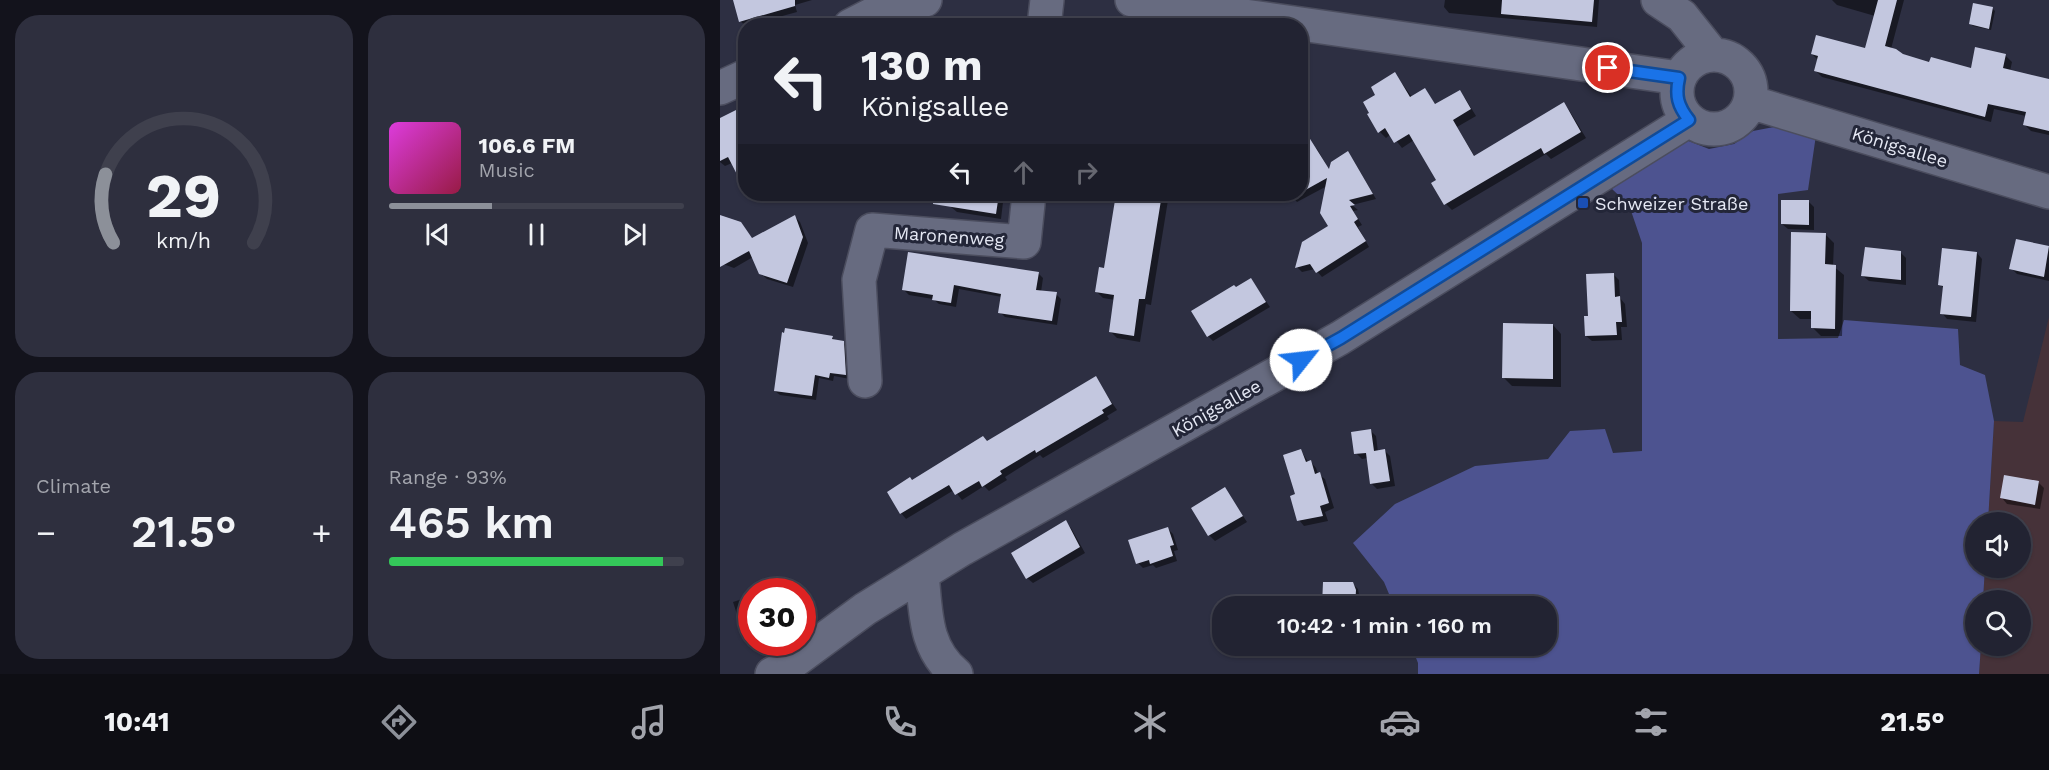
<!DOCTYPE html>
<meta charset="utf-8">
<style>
body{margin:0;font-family:"Work Sans",sans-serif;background:#2e2f3e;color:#f1f3f6;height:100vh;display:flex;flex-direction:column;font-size:22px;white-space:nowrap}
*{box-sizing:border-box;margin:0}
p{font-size:20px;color:#a2a4ac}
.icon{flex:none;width:33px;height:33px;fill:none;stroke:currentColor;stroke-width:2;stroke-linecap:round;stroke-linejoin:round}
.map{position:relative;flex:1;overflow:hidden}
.side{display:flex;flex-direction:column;gap:15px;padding:15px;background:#13131c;width:720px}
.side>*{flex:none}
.hud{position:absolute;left:18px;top:18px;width:570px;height:183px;border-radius:24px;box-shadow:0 2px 4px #0004,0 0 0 2px #3f404d;background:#222332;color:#f1f3f6;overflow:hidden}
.buttons{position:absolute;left:1245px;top:512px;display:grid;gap:12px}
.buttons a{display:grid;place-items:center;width:66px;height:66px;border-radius:50%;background:#222332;box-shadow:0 2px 4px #0004,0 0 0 2px #3f404d;font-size:30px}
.speed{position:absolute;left:18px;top:578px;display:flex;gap:12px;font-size:30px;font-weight:700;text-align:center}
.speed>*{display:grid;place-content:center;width:78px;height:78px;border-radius:50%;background:#222332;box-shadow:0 2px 4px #0004,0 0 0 2px #3f404d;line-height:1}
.speed .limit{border:9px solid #d22;background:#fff;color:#111}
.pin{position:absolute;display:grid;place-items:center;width:51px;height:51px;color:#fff;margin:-26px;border:3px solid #fff;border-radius:50%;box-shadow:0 2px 6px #0007}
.me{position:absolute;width:66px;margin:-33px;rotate:61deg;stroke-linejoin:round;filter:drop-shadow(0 0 4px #0008)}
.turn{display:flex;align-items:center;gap:21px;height:126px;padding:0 24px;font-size:27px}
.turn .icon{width:78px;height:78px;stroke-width:2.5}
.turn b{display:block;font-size:42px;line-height:51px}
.lanes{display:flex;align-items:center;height:57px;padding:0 24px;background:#0003;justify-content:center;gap:30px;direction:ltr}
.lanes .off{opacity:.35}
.big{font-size:45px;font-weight:600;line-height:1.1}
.side .widget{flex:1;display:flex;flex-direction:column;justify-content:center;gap:9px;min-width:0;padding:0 21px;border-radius:24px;background:#2e2f3e}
.side .dial{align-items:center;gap:0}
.dial svg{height:156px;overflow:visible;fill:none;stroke:#3f404d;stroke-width:7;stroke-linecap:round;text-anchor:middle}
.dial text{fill:#f1f3f6;stroke:none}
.song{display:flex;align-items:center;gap:18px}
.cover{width:72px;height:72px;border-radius:9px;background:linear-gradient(135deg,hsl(300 70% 55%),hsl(340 70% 35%))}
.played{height:6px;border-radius:3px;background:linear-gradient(90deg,#8c9099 35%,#3f404d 35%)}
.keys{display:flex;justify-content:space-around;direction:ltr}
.heat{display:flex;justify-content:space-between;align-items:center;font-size:33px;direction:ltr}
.charge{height:9px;border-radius:4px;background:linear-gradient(90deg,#34c759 93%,#3f404d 0)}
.side .tiles{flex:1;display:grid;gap:15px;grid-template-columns:repeat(2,1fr)}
.trip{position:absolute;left:492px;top:596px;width:345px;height:60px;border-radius:24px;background:#222332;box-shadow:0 2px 4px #0004,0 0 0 2px #3f404d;font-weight:600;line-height:60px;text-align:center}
.tab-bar{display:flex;height:96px;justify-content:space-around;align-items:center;background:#0e0e14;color:#a2a4ac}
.tab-bar .icon{width:42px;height:42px}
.tab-bar .current{color:#8c9099}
.tab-bar b{font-size:27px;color:#f1f3f6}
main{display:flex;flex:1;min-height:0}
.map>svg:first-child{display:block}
.commercial{fill:#463239}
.green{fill:#4d5390}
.shadow{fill:#0007}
.building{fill:#c3c7df}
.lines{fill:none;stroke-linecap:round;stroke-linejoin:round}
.minor-casing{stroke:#4b4d5e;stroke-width:36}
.minor{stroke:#676b80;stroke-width:33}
.route-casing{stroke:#114b97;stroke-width:15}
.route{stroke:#1a73e8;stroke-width:10}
.transit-dot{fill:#1a4fb4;stroke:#232638;stroke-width:2}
.labels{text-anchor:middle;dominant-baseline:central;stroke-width:6;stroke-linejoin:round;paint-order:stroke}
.street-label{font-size:18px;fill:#e5e8f4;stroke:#232638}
.poi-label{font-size:18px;fill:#e5e8f4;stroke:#232638;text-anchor:start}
</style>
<main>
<section class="side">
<div class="tiles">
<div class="widget dial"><svg viewBox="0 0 100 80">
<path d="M14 69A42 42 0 1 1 86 69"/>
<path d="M14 69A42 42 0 0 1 10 34" stroke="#8c9099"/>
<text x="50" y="56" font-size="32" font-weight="700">29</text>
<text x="50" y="72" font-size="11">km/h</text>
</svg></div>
<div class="widget">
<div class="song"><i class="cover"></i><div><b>106.6 FM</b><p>Music</p></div></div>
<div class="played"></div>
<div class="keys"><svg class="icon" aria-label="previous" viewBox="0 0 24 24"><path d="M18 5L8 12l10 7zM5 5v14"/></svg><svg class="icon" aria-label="pause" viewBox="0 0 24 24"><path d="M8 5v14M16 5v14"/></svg><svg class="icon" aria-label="next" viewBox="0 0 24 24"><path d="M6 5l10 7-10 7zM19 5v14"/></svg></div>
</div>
<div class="widget"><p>Climate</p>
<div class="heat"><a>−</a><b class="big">21.5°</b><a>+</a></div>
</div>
<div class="widget"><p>Range · 93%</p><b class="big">465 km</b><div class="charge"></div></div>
</div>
</section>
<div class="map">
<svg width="1329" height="674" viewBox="0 0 1329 674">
<rect width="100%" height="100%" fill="#2d2f42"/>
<path class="commercial" d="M 1329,317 L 1329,674 L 1259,674 L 1261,645 L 1300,645 L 1300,600 L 1263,600 L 1265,567 L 1300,567 L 1300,522 L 1268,522 L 1274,421 L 1303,422 Z"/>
<path class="green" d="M 1059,126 L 1096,135 L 1088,190 L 1058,194 L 1058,339 L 1118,338 L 1124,320 L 1238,329 L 1240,365 L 1265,375 L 1274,421 L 1268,522 L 1256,522 L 1256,567 L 1265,567 L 1263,600 L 1256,600 L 1256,645 L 1261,645 L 1259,674 L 698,674 L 698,663 L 691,645 L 826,645 L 826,606 L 674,606 L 664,582 L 633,543 L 675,504 L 755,466 L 828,459 L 850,431 L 885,429 L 893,453 L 922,451 L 922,243 L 909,205 L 892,189 L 924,163 L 961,138 L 989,149 L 1014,144 L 1033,131 Z"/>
<path class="shadow" d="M 14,0 L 92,0 L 75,5 L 77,12 L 26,26 L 20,21 Z
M 725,0 L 879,0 L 877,27 L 729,13 L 724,7 Z
M 1112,0 L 1184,0 L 1171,49 L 1183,56 L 1210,64 L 1252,70 L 1285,55 L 1292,62 L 1290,71 L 1329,80 L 1329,135 L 1311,131 L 1304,124 L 1306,116 L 1274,109 L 1271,122 L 1102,77 L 1095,70 L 1098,60 L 1092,54 L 1146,50 L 1155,16 L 1117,5 Z
M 1273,9 L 1275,11 L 1271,30 L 1253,26 L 1251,24 Z
M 675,74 L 692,97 L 704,90 L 716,105 L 739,92 L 745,98 L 756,116 L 737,127 L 755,157 L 843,104 L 849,110 L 866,138 L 831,159 L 826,154 L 732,210 L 726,204 L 713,183 L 718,180 L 694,140 L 682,148 L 671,134 L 666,138 L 660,132 L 657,95 Z
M 18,111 L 21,115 L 12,163 L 5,166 L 0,162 L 0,120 Z
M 580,136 L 597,149 L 610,171 L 627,153 L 632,158 L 656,199 L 632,205 L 638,210 L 633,211 L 642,225 L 638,227 L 649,247 L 602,277 L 595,269 L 582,272 L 577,267 L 610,227 L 607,186 L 577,202 L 570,194 L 580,194 Z
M 233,194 L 284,194 L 281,219 L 237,212 L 231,207 Z
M 393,194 L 449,194 L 431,305 L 426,304 L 420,342 L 397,338 L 390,331 L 395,300 L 383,298 L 376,291 L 386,269 L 396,203 L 392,199 Z
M 1089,202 L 1094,207 L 1094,230 L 1068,229 L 1062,224 Z
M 0,217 L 33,239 L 75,217 L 80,222 L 88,243 L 73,287 L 47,279 L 40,273 L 33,257 L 14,268 L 0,263 Z
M 1105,234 L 1114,243 L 1113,266 L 1124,275 L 1122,336 L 1101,336 L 1093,328 L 1093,319 L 1080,319 L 1071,311 Z
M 1297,240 L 1329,248 L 1329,281 L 1297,274 L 1291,268 Z
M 1181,253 L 1186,258 L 1186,285 L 1149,281 L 1143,276 Z
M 1257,253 L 1262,259 L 1256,322 L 1227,319 L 1222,313 L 1224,289 L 1220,284 Z
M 318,273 L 323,278 L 321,292 L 336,294 L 341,299 L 337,325 L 285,317 L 280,312 L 282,297 L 239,289 L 236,307 L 219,304 L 213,299 L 189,295 L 184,290 Z
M 893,274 L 899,280 L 900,298 L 905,304 L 907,327 L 901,327 L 902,340 L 872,341 L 866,336 L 870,317 Z
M 531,280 L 550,307 L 493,341 L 488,336 L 516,289 Z
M 833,325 L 841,334 L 841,387 L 792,386 L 784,378 Z
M 112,337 L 115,341 L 123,342 L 128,347 L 130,379 L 114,376 L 113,381 L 99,378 L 96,400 L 60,395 L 55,391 Z
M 375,378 L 397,410 L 387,416 L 389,419 L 323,458 L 320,455 L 285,477 L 287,480 L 269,491 L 264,486 L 242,500 L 234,490 L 186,519 L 181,513 L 192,481 L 268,442 Z
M 651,431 L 656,436 L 658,452 L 665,451 L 670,456 L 675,486 L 657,489 L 651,483 L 648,458 L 642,459 L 636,453 Z
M 581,451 L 589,463 L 591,462 L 596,468 L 598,474 L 605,479 L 614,508 L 605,512 L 608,521 L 584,526 L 579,520 L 577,495 Z
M 1318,482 L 1324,488 L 1320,509 L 1287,504 L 1282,498 Z
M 505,489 L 527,522 L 495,541 L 489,535 Z
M 345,522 L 351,528 L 365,553 L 313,583 L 307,578 Z
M 448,529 L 453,534 L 458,550 L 454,551 L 457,561 L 436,568 L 433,565 L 423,568 L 418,563 Z
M 633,584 L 638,589 L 641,606 L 595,606 Z
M 32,596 L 32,635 L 27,636 L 22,630 L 13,602 Z"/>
<path class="building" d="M 13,0 L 75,0 L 75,6 L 19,22 Z
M 782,0 L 874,0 L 872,22 L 781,14 Z
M 1158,0 L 1177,0 L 1165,46 L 1176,49 L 1183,54 L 1209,62 L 1211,57 L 1251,68 L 1255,47 L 1286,54 L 1283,68 L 1329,79 L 1329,131 L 1303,125 L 1306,112 L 1268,104 L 1265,117 L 1094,71 L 1098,56 L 1091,54 L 1096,35 L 1145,48 Z
M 1253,3 L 1273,7 L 1269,29 L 1249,24 Z
M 675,72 L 690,97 L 705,88 L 715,104 L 740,90 L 751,109 L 733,120 L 754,156 L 844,102 L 861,132 L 824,154 L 821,148 L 724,205 L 711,183 L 716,180 L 689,134 L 674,143 L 665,128 L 658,133 L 647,114 L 649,113 L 643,102 L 655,95 L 651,87 Z
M 18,109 L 20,114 L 26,111 L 26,192 L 8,157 L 0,161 L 0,118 Z
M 580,123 L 609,169 L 611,162 L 628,151 L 653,194 L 629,200 L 635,205 L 630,206 L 638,219 L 634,222 L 646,241 L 596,273 L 590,264 L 575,268 L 582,242 L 608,226 L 600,213 L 607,178 L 580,193 Z
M 213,194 L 279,194 L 276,214 L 213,204 Z
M 396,194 L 442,194 L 425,299 L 419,299 L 414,336 L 389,332 L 394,295 L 375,292 L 379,267 L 384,268 Z
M 1061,200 L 1089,200 L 1089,225 L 1061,224 Z
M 0,215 L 21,222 L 32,238 L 75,215 L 83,237 L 67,283 L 39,274 L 29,251 L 0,267 Z
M 1071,232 L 1106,233 L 1105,264 L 1116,265 L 1115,329 L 1091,328 L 1091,311 L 1070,311 Z
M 1296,239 L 1329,246 L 1324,277 L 1289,269 Z
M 1145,247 L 1181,251 L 1181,280 L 1141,276 Z
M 1222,248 L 1257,252 L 1251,317 L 1220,314 L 1223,286 L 1218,285 Z
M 188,252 L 319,272 L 316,290 L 337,292 L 332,321 L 278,313 L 281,294 L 234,285 L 231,303 L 212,300 L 213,295 L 182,290 Z
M 894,273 L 895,297 L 900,296 L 902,322 L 896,322 L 897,335 L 865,336 L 864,316 L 868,316 L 866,274 Z
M 531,278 L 546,302 L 487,337 L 471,311 L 514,285 L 516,287 Z
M 783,323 L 833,324 L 833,379 L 782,378 Z
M 65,328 L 113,336 L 112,339 L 124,341 L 126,375 L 110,373 L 109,378 L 95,375 L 92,396 L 54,391 L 62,332 L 64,333 Z
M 376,376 L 392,404 L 382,410 L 384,413 L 316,453 L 315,450 L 280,471 L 282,474 L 262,487 L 259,481 L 235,495 L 229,485 L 180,514 L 167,492 L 190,477 L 192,480 L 263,436 L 267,441 Z
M 651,429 L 654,451 L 665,449 L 670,481 L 650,484 L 646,453 L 634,454 L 631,432 Z
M 581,449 L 586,462 L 591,460 L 595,474 L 600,472 L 609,503 L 600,506 L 603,516 L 577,521 L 570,496 L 575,494 L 563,455 Z
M 1284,475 L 1319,481 L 1315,505 L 1280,498 Z
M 505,487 L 523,516 L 488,536 L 471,508 Z
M 346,520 L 360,547 L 306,579 L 291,553 Z
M 448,527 L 454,545 L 450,546 L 453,556 L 430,564 L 429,560 L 416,564 L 408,540 Z
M 603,582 L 633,582 L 636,590 L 635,606 L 602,606 Z"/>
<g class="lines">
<defs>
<path id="minor" d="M 412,0 L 959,78
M 938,0 L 962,16 L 993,55
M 130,26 L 155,13 L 205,0
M 324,26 L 327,0
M957 92a37 37 0 1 1 74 0a37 37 0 1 1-74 0Z
M 0,88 L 26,76
M 1030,102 L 1329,192
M 145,381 L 139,280 L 152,230 L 304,242 L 309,194
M 202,574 C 206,612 204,648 236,674
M 52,674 L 69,665 L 145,609 L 242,549 L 620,338 L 969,120"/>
</defs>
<use href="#minor" class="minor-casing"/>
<use href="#minor" class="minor"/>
</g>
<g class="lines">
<defs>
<path id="route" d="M 581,360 L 621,338 L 969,120 C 958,106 955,96 959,78 L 888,68"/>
</defs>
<use href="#route" class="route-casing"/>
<use href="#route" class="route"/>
</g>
<rect class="transit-dot" x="857" y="197" width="12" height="12" rx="3"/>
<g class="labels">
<g class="street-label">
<text transform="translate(1180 147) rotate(17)">Königsallee</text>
<text transform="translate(229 236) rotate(4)">Maronenweg</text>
<text transform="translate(496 408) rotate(-29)">Königsallee</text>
</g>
<g class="poi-label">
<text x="875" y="203">Schweizer Straße</text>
</g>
</g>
</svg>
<div class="buttons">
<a><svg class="icon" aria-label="sound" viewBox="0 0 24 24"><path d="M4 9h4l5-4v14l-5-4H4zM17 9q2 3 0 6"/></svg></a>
<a><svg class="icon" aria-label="search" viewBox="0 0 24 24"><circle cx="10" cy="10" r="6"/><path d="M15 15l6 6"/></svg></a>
</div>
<div class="speed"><div class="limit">30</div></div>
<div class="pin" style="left:888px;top:68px;background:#d93025"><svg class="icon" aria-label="arrive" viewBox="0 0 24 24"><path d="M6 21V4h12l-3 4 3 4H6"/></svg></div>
<svg class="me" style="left:581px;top:360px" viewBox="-20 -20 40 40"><circle r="19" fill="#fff"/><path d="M0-13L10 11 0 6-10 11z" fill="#1a73e8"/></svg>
<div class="trip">10:42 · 1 min · 160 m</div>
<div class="hud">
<div class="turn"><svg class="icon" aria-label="left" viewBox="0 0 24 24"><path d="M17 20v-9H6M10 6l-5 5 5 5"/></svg><div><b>130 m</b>Königsallee</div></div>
<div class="lanes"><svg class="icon" aria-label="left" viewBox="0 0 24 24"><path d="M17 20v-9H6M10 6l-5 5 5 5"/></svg><svg class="icon off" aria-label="ahead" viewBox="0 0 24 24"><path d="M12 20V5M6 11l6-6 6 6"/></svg><svg class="icon off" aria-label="right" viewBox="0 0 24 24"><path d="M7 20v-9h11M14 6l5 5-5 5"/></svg></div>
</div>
</div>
</main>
<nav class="tab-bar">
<b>10:41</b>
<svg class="icon current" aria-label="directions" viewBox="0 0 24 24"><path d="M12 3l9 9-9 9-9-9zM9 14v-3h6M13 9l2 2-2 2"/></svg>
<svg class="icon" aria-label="music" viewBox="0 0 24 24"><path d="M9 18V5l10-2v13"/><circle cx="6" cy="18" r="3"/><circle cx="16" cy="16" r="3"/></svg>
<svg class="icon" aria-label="phone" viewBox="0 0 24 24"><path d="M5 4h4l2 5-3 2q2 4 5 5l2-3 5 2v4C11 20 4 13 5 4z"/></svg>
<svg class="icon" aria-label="climate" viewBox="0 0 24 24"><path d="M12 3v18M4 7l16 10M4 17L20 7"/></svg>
<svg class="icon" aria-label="car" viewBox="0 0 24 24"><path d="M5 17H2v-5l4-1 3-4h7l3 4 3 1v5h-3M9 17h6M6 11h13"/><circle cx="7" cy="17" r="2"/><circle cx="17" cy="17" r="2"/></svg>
<svg class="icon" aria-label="filters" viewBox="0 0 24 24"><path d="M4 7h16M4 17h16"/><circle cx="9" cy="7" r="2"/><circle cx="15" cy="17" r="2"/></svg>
<b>21.5°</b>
</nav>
